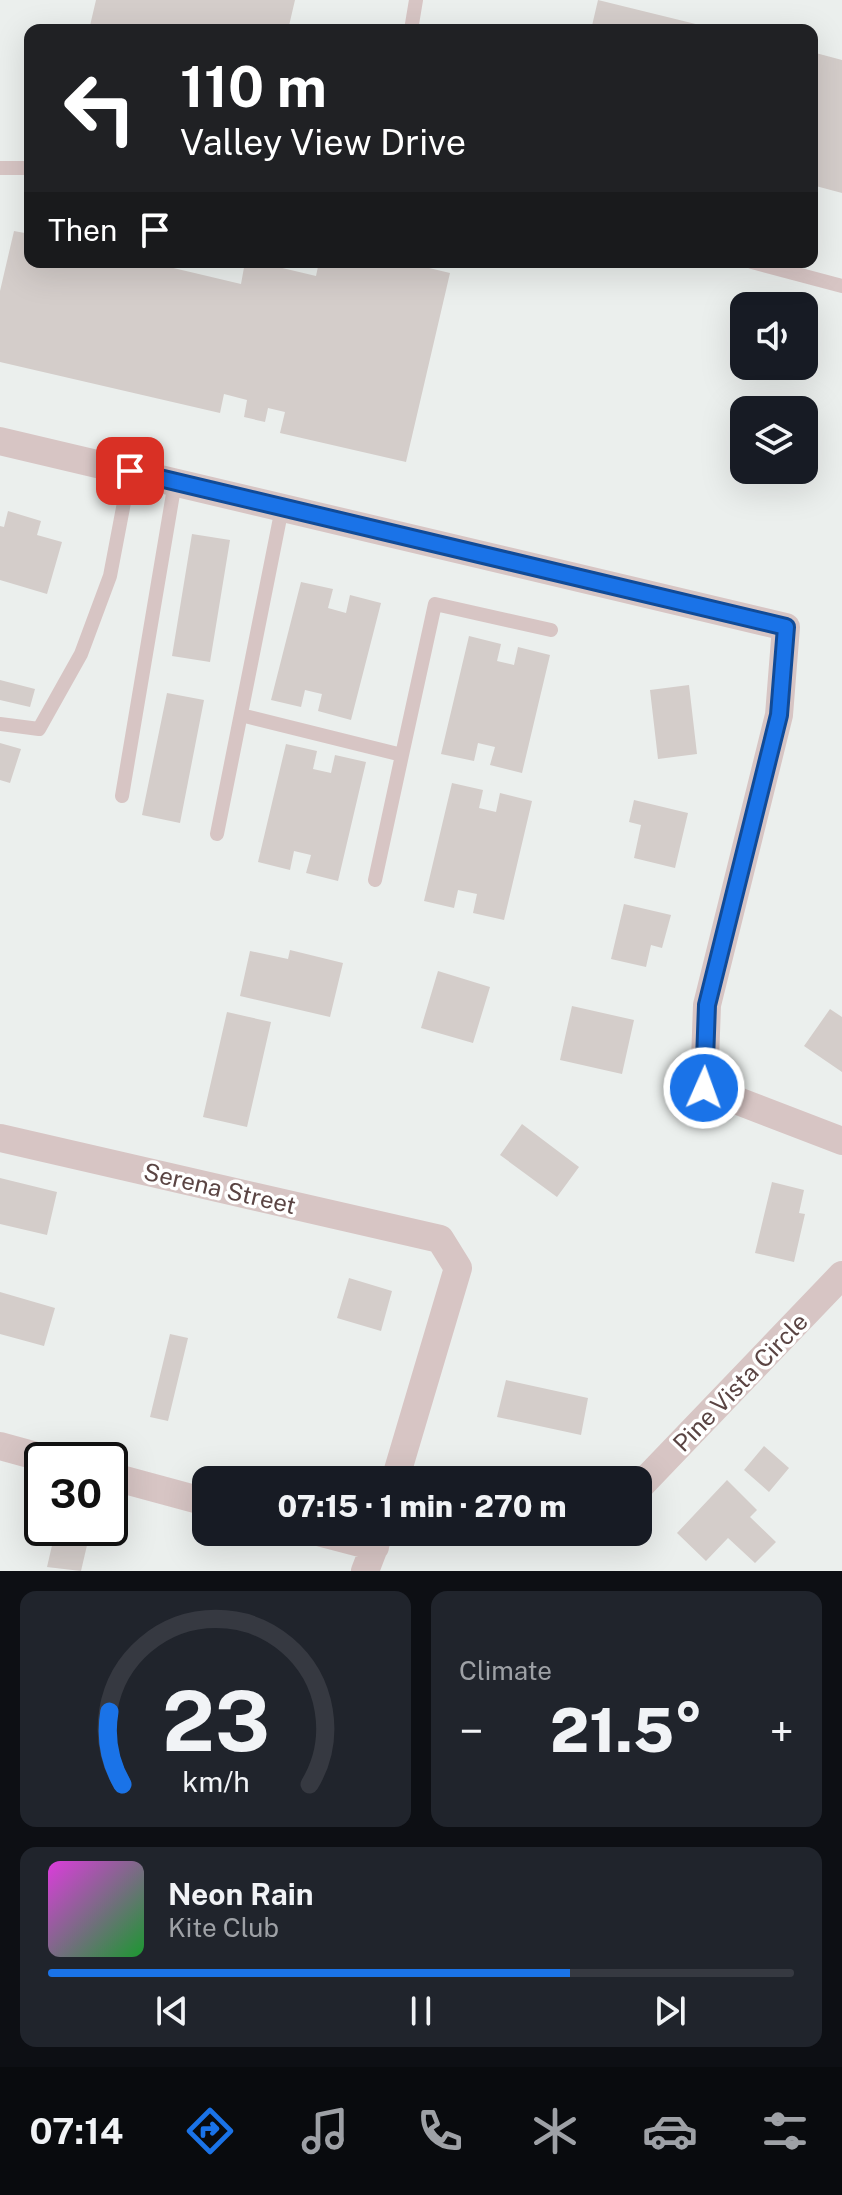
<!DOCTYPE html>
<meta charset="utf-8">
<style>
body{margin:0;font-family:"Public Sans",sans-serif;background:#20242c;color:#f1f3f6;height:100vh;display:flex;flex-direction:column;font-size:30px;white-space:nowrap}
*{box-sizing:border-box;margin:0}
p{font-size:26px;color:#9ea1a6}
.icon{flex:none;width:44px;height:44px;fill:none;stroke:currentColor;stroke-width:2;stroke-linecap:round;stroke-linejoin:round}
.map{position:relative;height:1571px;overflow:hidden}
.details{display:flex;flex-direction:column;gap:20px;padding:20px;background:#0d0f14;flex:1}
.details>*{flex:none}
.hud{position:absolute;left:24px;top:24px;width:794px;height:244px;border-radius:16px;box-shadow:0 8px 32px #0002;background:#202124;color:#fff;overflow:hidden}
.fabs{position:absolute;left:730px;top:292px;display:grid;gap:16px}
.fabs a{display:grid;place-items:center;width:88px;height:88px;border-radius:16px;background:#171b24;box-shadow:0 8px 32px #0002;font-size:40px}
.speed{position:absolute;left:24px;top:1442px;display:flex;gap:16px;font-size:40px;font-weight:700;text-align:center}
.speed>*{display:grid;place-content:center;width:104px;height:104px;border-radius:50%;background:#171b24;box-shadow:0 8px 32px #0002;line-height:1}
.speed .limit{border:4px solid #111;border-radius:12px;background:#fff;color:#111}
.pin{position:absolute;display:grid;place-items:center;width:68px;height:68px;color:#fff;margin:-34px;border-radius:16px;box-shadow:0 4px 12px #0006}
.me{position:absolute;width:88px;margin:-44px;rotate:2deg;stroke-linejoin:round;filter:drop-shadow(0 0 6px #0008)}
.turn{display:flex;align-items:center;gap:28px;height:168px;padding:0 24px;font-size:36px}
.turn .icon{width:104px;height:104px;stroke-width:2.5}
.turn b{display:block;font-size:56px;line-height:68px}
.then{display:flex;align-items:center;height:76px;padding:0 24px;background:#0003;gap:16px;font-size:30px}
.big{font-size:60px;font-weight:800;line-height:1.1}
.details .tile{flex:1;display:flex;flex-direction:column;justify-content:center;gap:12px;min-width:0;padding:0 28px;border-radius:16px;background:#20242c}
.details .dial{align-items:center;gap:0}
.dial svg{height:208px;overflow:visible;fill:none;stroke:#363941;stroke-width:7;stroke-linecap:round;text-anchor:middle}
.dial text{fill:#f1f3f6;stroke:none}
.song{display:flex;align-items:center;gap:24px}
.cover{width:96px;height:96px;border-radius:12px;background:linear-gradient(135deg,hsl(300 70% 55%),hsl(130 70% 35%))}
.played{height:8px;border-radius:4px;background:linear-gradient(90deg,#1a73e8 70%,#363941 70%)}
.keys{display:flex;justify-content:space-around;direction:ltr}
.heat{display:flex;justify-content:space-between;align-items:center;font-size:44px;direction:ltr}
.details .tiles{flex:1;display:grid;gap:20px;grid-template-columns:1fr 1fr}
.tile:last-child{grid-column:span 2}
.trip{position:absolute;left:192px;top:1466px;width:460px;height:80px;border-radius:16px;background:#171b24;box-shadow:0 8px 32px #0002;font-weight:800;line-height:80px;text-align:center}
.dock{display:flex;height:128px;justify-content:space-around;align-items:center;background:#090b0e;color:#9ea1a6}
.dock .icon{width:56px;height:56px}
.dock .on{color:#1a73e8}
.dock b{font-size:36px;color:#f1f3f6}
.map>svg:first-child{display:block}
.building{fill:#d4cdca}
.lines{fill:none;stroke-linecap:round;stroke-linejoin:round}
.lane{stroke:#d7c5c4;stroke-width:14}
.street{stroke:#d7c5c4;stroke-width:28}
.route-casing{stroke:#114b97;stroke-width:20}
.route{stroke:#1a73e8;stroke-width:14}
.labels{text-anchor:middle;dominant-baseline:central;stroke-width:7;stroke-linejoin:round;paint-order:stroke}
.street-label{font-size:24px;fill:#5a4443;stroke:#fff}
</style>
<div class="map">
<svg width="842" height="1571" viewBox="0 0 842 1571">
<rect width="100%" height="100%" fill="#ebefed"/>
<path class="building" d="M 96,0 L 295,0 L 288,30 L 89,30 Z
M 598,0 L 716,29 L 716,30 L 591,30 Z
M 812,52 L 842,60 L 842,193 L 812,185 Z
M 14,231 L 30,234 L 30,262 L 148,262 L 241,284 L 245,262 L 257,262 L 316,276 L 319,262 L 404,262 L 450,273 L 406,462 L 280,433 L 285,412 L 268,408 L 265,422 L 244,417 L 247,400 L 224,394 L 220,413 L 0,362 L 0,291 Z
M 8,511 L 41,521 L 37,535 L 62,542 L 47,594 L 0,580 L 0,526 L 4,527 Z
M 192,534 L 230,540 L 210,662 L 172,656 Z
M 301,582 L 333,589 L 328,608 L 346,613 L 350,595 L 381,603 L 351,720 L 318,711 L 322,694 L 305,690 L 301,707 L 271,700 Z
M 469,636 L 501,644 L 497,661 L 514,665 L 518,647 L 550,655 L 522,773 L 490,765 L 495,747 L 478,743 L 474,761 L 441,754 Z
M 0,680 L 35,689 L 30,707 L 0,700 Z
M 689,685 L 697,754 L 658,759 L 650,690 Z
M 167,693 L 204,700 L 180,823 L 142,815 Z
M 0,743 L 21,749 L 10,783 L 0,780 Z
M 286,744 L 317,751 L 313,769 L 331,773 L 335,755 L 366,762 L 338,881 L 306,873 L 311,855 L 294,851 L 290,870 L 258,862 Z
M 452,783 L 483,790 L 479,808 L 496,812 L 500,793 L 532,801 L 504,920 L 473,913 L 477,894 L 458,890 L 454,908 L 424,901 Z
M 634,800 L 688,813 L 675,868 L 634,858 L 641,825 L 629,822 Z
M 624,904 L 671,915 L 662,948 L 651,945 L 646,967 L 611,959 Z
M 290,950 L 343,963 L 330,1017 L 240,996 L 250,951 L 288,959 Z
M 438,971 L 490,987 L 473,1043 L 421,1028 Z
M 572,1006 L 634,1020 L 622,1074 L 560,1060 Z
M 830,1009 L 842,1017 L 842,1072 L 804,1046 Z
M 227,1012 L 271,1022 L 247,1127 L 203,1117 Z
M 522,1124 L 579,1167 L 557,1197 L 500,1155 Z
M 0,1178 L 57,1192 L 47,1235 L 0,1224 Z
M 772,1182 L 804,1190 L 799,1213 L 805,1214 L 794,1262 L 755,1253 Z
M 349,1278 L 392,1291 L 381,1331 L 337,1318 Z
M 0,1292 L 55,1308 L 44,1346 L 0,1334 Z
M 170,1334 L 188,1338 L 168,1421 L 150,1417 Z
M 506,1380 L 588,1398 L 581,1435 L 497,1417 Z
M 764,1446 L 789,1468 L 769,1492 L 744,1470 Z
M 727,1480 L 757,1510 L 750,1517 L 776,1542 L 755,1563 L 728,1538 L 706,1561 L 677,1533 Z
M 56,1528 L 91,1528 L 81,1571 L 47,1567 Z"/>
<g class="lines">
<path class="lane" d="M 411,30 L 416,0
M 0,168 L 30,168
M 752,262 L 842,286
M 241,715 L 402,755 L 435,604 L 551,630
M 0,724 L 39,729 L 81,654 L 110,576 L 130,471
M 122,796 L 175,482
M 217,834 L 282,508
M 375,880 L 402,755"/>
<path class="street" d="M 0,441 L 786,627 L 779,715 L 707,1005 L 704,1088 L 842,1141
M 0,1138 L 440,1239 L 458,1268 L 395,1480
M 0,1446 L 51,1460
M 110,1476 L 206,1502
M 638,1488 L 842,1275
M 318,1532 L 375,1547
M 365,1571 L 380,1532"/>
</g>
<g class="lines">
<defs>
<path id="route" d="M 130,471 L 786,627 L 779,715 L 707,1005 L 704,1088"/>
</defs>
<use href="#route" class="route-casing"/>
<use href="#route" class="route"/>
</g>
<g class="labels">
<g class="street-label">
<text transform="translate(220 1188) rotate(13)">Serena Street</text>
<text transform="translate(740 1382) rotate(-46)">Pine Vista Circle</text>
</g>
</g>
</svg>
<div class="fabs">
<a><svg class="icon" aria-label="sound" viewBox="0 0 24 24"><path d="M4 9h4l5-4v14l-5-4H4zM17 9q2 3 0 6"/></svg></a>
<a><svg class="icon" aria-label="layers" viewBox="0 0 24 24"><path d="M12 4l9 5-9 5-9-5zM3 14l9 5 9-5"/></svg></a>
</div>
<div class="speed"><div class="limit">30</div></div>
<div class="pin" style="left:130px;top:471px;background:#d93025"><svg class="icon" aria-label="arrive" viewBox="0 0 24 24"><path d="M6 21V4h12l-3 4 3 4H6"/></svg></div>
<svg class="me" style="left:704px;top:1088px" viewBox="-20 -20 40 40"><circle r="17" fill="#1a73e8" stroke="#fff" stroke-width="3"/><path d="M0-11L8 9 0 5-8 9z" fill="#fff"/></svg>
<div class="trip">07:15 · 1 min · 270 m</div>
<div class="hud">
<div class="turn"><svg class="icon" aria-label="left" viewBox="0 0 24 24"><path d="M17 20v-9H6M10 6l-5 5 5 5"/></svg><div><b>110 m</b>Valley View Drive</div></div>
<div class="then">Then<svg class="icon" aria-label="arrive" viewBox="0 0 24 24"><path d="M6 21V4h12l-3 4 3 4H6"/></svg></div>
</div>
</div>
<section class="details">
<div class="tiles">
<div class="tile dial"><svg viewBox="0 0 100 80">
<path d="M14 69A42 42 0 1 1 86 69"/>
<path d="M14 69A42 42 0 0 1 9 41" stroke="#1a73e8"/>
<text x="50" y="56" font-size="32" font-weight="700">23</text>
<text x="50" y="72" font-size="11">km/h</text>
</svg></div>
<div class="tile"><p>Climate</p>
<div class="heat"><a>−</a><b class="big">21.5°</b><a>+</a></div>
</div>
<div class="tile">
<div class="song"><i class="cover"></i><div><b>Neon Rain</b><p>Kite Club</p></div></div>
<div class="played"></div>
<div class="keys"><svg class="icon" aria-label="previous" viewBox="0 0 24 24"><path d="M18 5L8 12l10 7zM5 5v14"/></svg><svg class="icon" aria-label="pause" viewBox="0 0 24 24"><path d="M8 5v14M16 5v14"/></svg><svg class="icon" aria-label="next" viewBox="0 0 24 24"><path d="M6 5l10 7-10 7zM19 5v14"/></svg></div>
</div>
</div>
</section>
<nav class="dock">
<b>07:14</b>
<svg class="icon on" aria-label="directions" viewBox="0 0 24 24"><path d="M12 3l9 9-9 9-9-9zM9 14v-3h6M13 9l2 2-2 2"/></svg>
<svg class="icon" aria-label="music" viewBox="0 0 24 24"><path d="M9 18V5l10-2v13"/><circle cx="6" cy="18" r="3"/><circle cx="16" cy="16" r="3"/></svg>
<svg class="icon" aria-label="phone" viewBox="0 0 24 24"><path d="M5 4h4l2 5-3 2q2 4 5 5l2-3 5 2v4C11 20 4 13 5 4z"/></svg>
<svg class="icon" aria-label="climate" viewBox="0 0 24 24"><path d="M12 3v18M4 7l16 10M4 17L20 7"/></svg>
<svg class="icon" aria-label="car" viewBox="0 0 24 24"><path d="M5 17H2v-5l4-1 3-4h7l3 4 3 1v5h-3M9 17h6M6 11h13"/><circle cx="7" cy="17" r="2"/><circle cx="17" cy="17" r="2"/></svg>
<svg class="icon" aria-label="filters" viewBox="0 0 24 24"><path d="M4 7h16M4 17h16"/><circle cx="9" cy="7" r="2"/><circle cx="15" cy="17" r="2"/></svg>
</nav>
